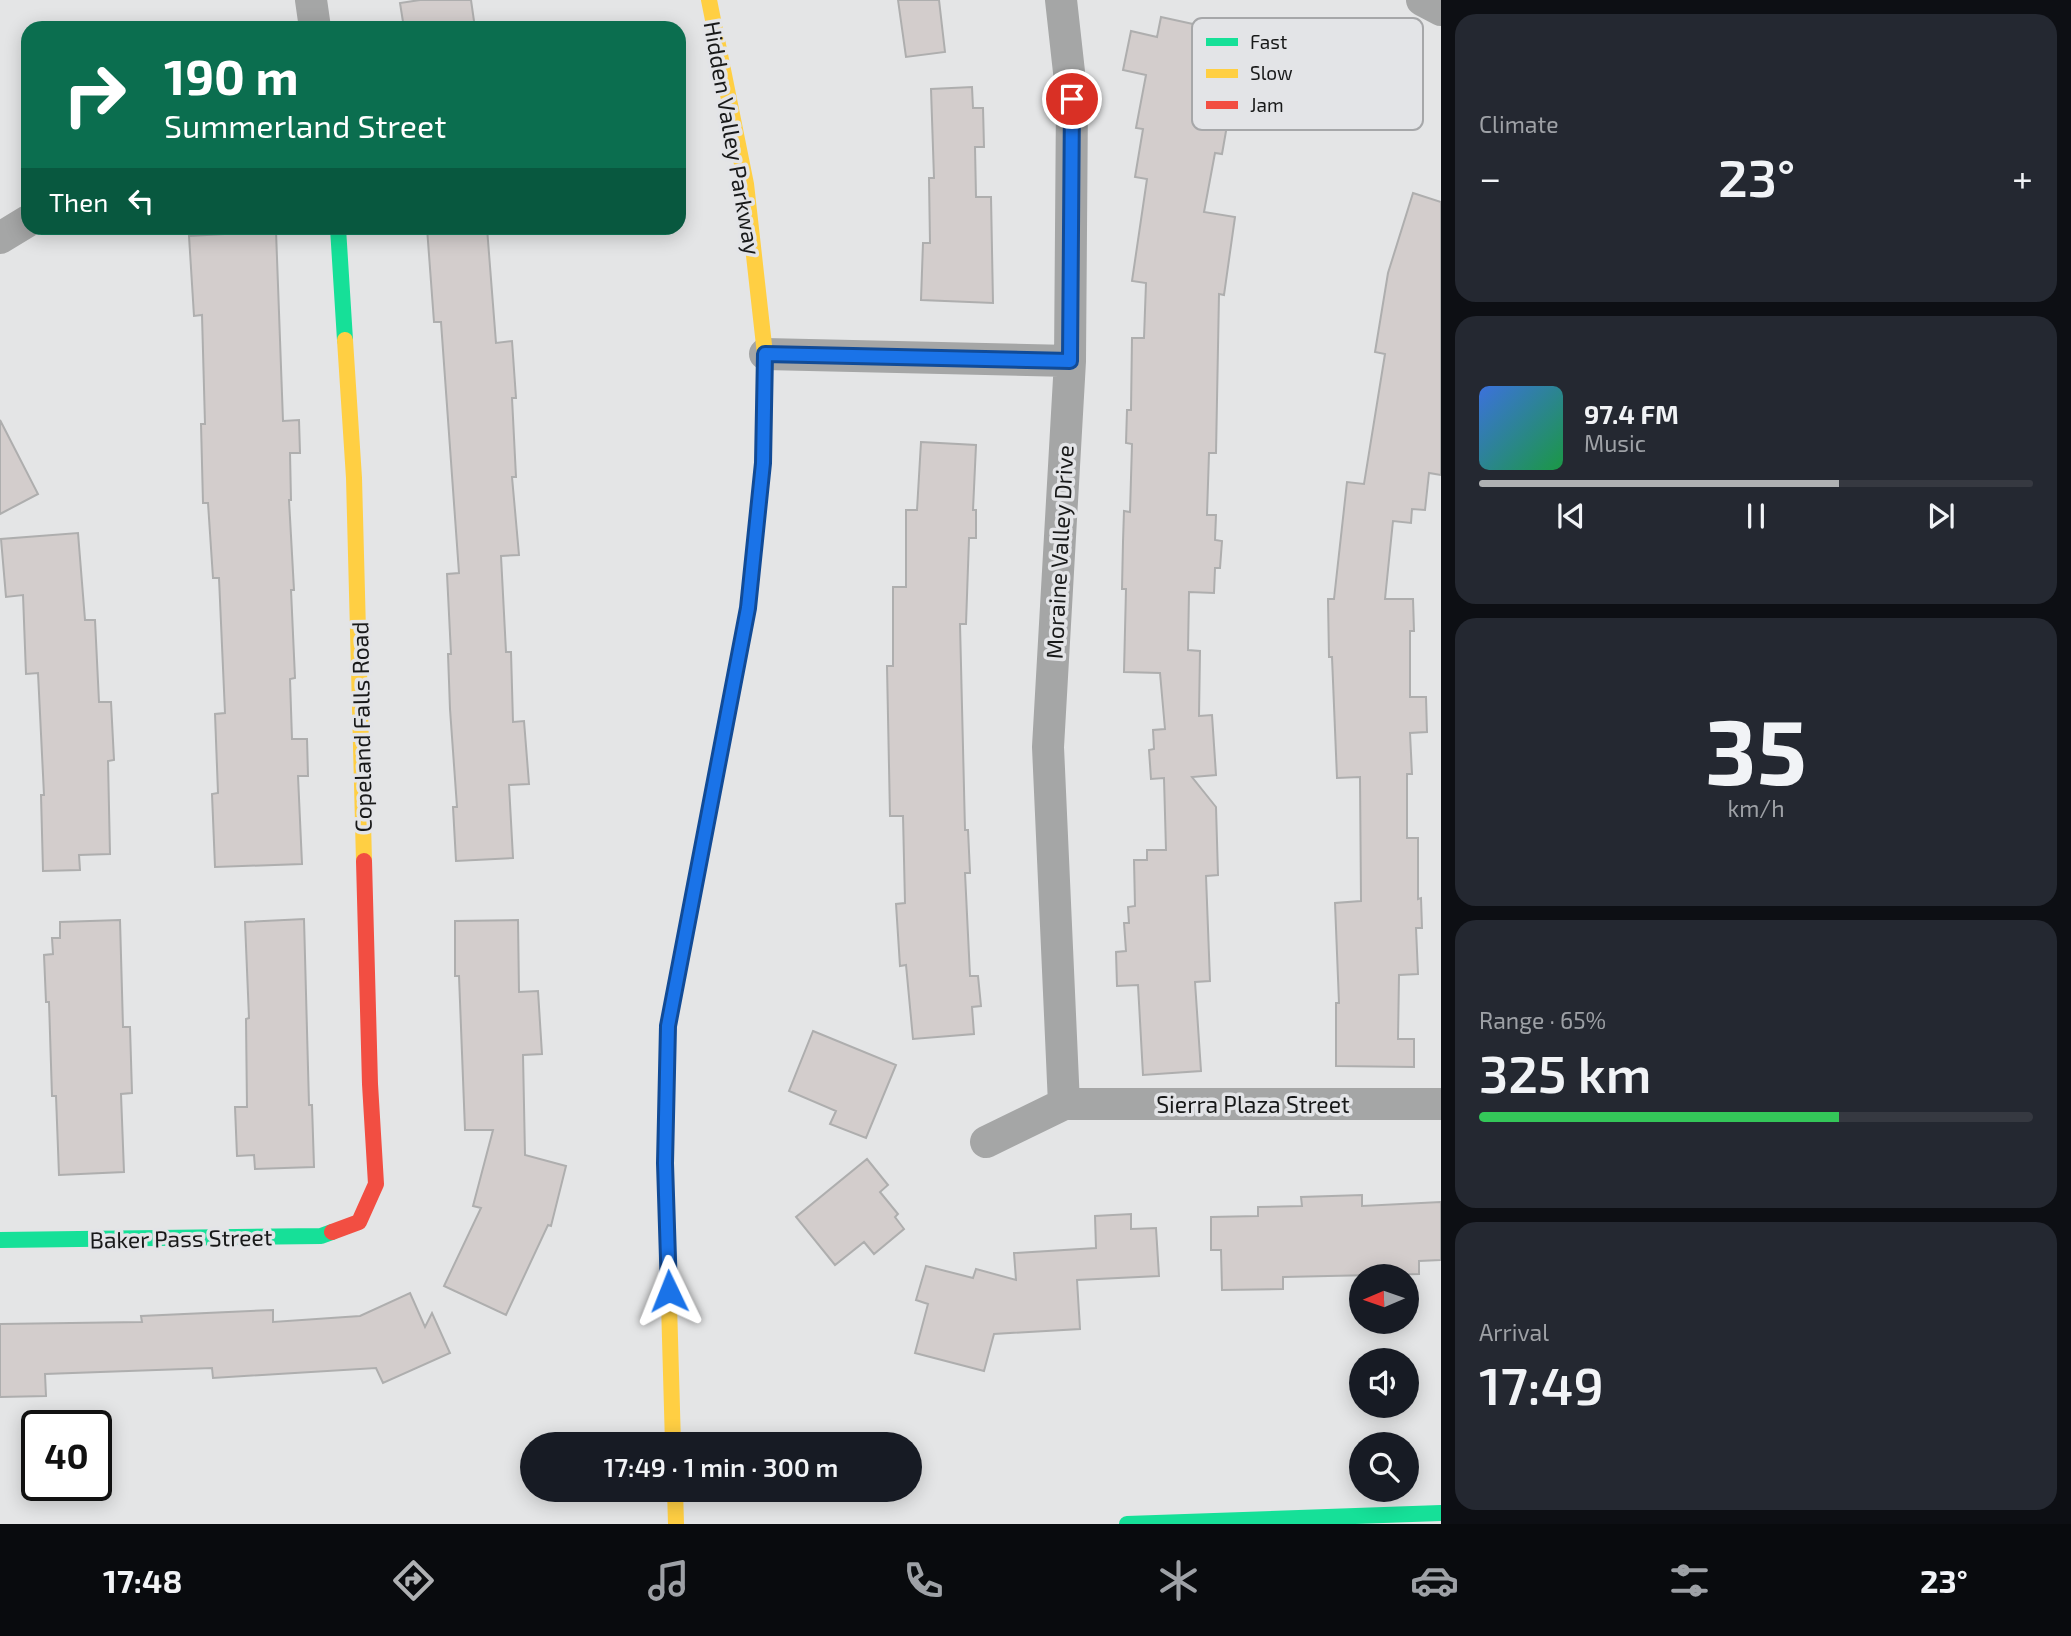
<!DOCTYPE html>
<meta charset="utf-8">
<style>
body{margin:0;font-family:"Exo 2",sans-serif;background:#242831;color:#f1f3f6;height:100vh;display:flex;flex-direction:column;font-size:26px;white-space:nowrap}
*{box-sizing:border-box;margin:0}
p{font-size:23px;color:#9ea1a6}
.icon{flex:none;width:38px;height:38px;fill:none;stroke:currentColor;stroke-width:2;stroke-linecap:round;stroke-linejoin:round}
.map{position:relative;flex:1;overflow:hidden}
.side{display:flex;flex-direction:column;gap:14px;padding:14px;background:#0d0f14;width:630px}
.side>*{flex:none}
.top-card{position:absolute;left:21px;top:21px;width:665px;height:214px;border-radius:21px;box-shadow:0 4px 18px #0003;background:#0b6e4f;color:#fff;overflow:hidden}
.needle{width:46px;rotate:268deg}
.buttons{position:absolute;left:1349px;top:1264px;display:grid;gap:14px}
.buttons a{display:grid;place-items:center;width:70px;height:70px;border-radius:50%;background:#171b24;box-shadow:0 4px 18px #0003;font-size:35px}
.speed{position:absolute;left:21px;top:1410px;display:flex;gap:14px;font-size:35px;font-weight:700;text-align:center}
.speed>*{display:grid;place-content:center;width:91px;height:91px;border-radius:50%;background:#171b24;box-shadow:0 4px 18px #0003;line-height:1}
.speed .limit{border:4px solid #111;border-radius:10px;background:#fff;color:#111}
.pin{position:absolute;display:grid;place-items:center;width:60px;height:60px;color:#fff;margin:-30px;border:4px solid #fff;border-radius:50%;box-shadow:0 2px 7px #0007}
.me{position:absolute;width:77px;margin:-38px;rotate:358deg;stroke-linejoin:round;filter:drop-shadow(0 0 5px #0008)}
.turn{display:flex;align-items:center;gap:24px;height:147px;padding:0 28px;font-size:32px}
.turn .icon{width:91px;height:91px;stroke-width:2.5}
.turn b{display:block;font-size:49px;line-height:60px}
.then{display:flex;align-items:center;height:66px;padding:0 28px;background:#0003;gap:14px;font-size:26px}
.big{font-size:52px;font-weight:600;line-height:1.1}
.side .card{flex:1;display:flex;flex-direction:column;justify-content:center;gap:10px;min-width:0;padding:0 24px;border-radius:21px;background:#242831}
.side .dial{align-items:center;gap:0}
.dial b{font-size:91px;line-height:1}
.song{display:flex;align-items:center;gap:21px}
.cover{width:84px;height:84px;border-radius:10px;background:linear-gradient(135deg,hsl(220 70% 55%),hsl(140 70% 35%))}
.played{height:7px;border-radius:4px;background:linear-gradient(90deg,#afb1b3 65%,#363941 65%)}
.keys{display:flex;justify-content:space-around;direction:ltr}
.heat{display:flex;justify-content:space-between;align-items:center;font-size:38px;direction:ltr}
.charge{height:10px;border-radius:5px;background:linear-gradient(90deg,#34c759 65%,#363941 0)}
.trip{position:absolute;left:520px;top:1432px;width:402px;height:70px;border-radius:35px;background:#171b24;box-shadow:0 4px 18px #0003;font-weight:600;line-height:70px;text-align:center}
.dock{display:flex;height:112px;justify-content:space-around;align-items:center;background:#090b0e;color:#9ea1a6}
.dock .icon{width:49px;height:49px}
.dock .on{color:#afb1b3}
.dock b{font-size:32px;color:#f1f3f6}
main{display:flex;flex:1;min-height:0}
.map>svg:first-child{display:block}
.building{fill:#d3cdcc;stroke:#aeaeae;stroke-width:2}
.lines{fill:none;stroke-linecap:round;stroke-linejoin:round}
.street{stroke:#a5a6a6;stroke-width:32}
.fast{stroke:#16e098;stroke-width:16}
.slow{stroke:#ffcf43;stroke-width:16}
.jam{stroke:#f24e42;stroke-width:16}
.route-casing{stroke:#114b97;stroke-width:18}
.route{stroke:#1a73e8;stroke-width:12}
.labels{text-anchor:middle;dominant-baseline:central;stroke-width:7;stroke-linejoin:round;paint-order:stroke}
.street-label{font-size:23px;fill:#181919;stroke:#e3e4e7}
.key{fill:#e3e4e7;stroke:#a6a7a9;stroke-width:2}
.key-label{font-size:19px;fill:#181919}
</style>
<main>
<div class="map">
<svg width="1441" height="1524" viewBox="0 0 1441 1524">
<rect width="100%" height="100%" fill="#e4e5e6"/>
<path class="building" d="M 420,0 L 471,0 L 475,28 L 404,28 L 400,3 Z
M 898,0 L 939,0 L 945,52 L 906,57 Z
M 1161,17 L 1225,31 L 1208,111 L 1229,114 L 1222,154 L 1215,153 L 1204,212 L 1235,217 L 1224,295 L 1219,294 L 1216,453 L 1209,453 L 1207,515 L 1216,515 L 1215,540 L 1222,541 L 1220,568 L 1215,568 L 1214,593 L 1189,592 L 1188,650 L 1200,651 L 1199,716 L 1212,715 L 1216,775 L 1192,777 L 1216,807 L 1218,875 L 1206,876 L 1210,981 L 1195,982 L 1201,1071 L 1143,1075 L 1138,985 L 1117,986 L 1116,952 L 1126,951 L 1124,923 L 1129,923 L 1128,907 L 1135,906 L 1134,860 L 1147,860 L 1147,850 L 1166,850 L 1164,778 L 1151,779 L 1149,750 L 1154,749 L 1153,730 L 1165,729 L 1160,673 L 1124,672 L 1126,589 L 1122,589 L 1123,542 L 1124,511 L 1130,512 L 1132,444 L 1126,443 L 1127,410 L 1131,410 L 1132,338 L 1144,338 L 1146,283 L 1132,281 L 1147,179 L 1135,177 L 1143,129 L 1136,128 L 1146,75 L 1123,70 L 1131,31 L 1157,37 Z
M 972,87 L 973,108 L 983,108 L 984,147 L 975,147 L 976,197 L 991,197 L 993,303 L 921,300 L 923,243 L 930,243 L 929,178 L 934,178 L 931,89 Z
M 1413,193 L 1441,202 L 1441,475 L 1429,473 L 1425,510 L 1412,509 L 1411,523 L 1393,521 L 1385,599 L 1413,599 L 1414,631 L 1410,631 L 1410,697 L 1426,697 L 1427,732 L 1410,733 L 1412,774 L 1407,774 L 1407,838 L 1418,838 L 1418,899 L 1421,898 L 1422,928 L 1416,928 L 1418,974 L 1399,975 L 1398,1039 L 1414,1039 L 1414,1067 L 1336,1066 L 1336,1003 L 1339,1003 L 1335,903 L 1361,901 L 1360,777 L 1337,778 L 1332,657 L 1329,657 L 1328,599 L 1334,599 L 1347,482 L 1364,484 L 1385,354 L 1375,352 L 1388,273 Z
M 427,228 L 487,228 L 496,343 L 512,341 L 516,398 L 512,398 L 516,477 L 512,477 L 519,555 L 501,556 L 506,652 L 511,652 L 513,722 L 524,721 L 529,784 L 509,785 L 513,858 L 456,861 L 453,807 L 457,807 L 450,709 L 448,654 L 451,654 L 447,574 L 459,573 L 441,322 L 434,322 Z
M 276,231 L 283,421 L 299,420 L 300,453 L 290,453 L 291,500 L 289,500 L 294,590 L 291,590 L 295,678 L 290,679 L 292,739 L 307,739 L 308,776 L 298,776 L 302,864 L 215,867 L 212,794 L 218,793 L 215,714 L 225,713 L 219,578 L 213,578 L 208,503 L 203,503 L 201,424 L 205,424 L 202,315 L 194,316 L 189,236 Z
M 0,420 L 38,494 L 0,514 Z
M 921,442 L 976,445 L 973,510 L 976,510 L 976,538 L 969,538 L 966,624 L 960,624 L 965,830 L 968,830 L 970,873 L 965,873 L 970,976 L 978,976 L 981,1006 L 972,1007 L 974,1034 L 913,1039 L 906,965 L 900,966 L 896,904 L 905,903 L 903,816 L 890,816 L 887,666 L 893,666 L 893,587 L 906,587 L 906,510 L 917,510 Z
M 78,533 L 85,620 L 95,620 L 99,702 L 111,702 L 114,760 L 108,761 L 110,854 L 79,855 L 80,870 L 43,871 L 41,795 L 44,795 L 38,673 L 26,674 L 23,595 L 6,597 L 1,539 Z
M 304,919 L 309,1105 L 312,1105 L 314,1167 L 255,1169 L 254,1155 L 237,1156 L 235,1107 L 247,1107 L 246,1019 L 249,1018 L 245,922 Z
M 120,920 L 123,1027 L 130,1027 L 132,1093 L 121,1094 L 124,1172 L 59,1175 L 56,1096 L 52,1096 L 49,1002 L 46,1002 L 44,955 L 53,954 L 52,938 L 60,938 L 60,922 Z
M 518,920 L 519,992 L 538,991 L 542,1054 L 523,1055 L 525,1155 L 566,1166 L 551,1226 L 548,1225 L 506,1315 L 444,1286 L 481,1208 L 473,1206 L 493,1130 L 465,1130 L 459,976 L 455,976 L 455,921 Z
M 813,1031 L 896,1065 L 866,1138 L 830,1124 L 836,1111 L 789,1091 Z
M 867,1159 L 888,1185 L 880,1192 L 898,1214 L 895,1217 L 904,1229 L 874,1254 L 864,1242 L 835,1265 L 796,1217 Z
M 1362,1195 L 1362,1206 L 1441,1202 L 1441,1260 L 1419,1261 L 1419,1274 L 1283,1277 L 1283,1289 L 1222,1290 L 1221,1250 L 1211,1250 L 1211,1217 L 1258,1216 L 1258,1207 L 1302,1206 L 1301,1197 Z
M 1131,1214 L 1131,1229 L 1156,1228 L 1159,1276 L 1077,1280 L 1080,1329 L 994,1334 L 984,1371 L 915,1353 L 928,1304 L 916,1300 L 926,1266 L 973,1278 L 976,1269 L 1016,1280 L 1014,1253 L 1096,1248 L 1095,1216 Z
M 410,1293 L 425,1327 L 432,1313 L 450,1353 L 383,1383 L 376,1368 L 213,1378 L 212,1368 L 45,1374 L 46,1396 L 0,1397 L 0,1324 L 142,1322 L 141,1316 L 273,1310 L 273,1322 L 360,1316 Z"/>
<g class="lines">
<path class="street" d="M 311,0 L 315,28
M 1061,0 L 1072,99 L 1070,361 L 1048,747 L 1064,1104
M 1422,0 L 1441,10
M 0,238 L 28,221
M 765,354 L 1070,361
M 986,1142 L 1064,1104 L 1441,1104"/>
<path class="fast" d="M 338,228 L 345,340
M 668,1041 L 668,1026 L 748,608 L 763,463 L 764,430
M 0,1240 L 321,1236 L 332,1232
M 1127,1524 L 1441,1513"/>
<path class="slow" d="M 709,0 L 746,184 L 765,354 L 764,430
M 345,340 L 354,478 L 364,861
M 668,1041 L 665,1163 L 673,1444
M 675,1489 L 676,1524"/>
<path class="jam" d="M 332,1232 L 359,1222 L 376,1184 L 370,1084 L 364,861"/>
</g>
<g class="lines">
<defs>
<path id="route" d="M 669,1291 L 665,1163 L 668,1026 L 748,608 L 763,463 L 765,354 L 1070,361 L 1072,99"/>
</defs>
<use href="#route" class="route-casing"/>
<use href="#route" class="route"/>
</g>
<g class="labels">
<g class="street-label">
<text transform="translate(733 138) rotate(80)">Hidden Valley Parkway</text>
<text transform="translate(1059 552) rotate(-87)">Moraine Valley Drive</text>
<text transform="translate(361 727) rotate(-91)">Copeland Falls Road</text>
<text x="1253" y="1104">Sierra Plaza Street</text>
<text transform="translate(181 1238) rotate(-1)">Baker Pass Street</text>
</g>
</g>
<rect x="1192" y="18" width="231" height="112" rx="10" class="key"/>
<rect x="1206" y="38" width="32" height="8" fill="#16e098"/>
<rect x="1206" y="69" width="32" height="9" fill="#ffcf43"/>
<rect x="1206" y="101" width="32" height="8" fill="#f24e42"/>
<g class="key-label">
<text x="1250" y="49">Fast</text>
<text x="1250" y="80">Slow</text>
<text x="1250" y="112">Jam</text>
</g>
</svg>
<div class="buttons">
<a><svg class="needle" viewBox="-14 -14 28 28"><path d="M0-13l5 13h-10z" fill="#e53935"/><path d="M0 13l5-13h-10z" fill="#9ea1a6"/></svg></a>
<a><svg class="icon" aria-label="sound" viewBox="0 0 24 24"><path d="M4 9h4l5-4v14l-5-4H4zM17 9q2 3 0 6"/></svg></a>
<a><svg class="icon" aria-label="search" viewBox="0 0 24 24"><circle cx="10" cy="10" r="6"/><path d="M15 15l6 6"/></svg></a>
</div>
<div class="speed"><div class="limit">40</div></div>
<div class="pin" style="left:1072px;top:99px;background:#d93025"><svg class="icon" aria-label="arrive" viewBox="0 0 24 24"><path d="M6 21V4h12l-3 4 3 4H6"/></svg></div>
<svg class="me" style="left:669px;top:1291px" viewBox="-20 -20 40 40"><path d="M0-17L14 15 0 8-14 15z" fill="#1a73e8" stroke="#fff" stroke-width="4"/></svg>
<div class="trip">17:49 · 1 min · 300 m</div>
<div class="top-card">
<div class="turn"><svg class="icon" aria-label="right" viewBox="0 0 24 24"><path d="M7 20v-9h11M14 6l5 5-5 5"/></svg><div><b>190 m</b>Summerland Street</div></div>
<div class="then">Then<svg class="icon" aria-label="left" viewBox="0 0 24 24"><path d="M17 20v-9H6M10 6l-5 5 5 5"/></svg></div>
</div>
</div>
<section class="side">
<div class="card"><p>Climate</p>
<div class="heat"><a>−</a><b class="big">23°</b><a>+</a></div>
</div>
<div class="card">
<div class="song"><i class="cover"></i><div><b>97.4 FM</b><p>Music</p></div></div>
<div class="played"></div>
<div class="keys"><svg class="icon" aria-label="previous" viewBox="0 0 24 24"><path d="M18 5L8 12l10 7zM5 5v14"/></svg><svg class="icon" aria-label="pause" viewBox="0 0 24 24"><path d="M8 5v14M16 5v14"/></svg><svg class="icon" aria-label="next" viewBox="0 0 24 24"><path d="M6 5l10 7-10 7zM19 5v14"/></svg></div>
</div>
<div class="card dial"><b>35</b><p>km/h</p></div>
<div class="card"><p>Range · 65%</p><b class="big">325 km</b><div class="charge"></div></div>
<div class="card"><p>Arrival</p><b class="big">17:49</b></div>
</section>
</main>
<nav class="dock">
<b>17:48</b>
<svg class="icon on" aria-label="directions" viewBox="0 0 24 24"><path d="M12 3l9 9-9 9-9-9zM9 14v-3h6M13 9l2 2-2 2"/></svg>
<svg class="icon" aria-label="music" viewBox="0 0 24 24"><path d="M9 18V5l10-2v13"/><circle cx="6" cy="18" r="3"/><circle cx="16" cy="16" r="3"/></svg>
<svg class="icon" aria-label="phone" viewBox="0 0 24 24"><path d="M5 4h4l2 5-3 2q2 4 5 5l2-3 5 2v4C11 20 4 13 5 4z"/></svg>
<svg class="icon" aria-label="climate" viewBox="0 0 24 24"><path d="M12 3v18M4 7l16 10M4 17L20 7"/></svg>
<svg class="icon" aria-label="car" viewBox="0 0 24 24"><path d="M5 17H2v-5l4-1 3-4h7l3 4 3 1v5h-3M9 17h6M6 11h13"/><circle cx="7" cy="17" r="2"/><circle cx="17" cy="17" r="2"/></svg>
<svg class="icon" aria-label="filters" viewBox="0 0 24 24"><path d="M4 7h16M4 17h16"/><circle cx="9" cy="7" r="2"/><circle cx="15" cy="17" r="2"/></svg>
<b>23°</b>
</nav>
